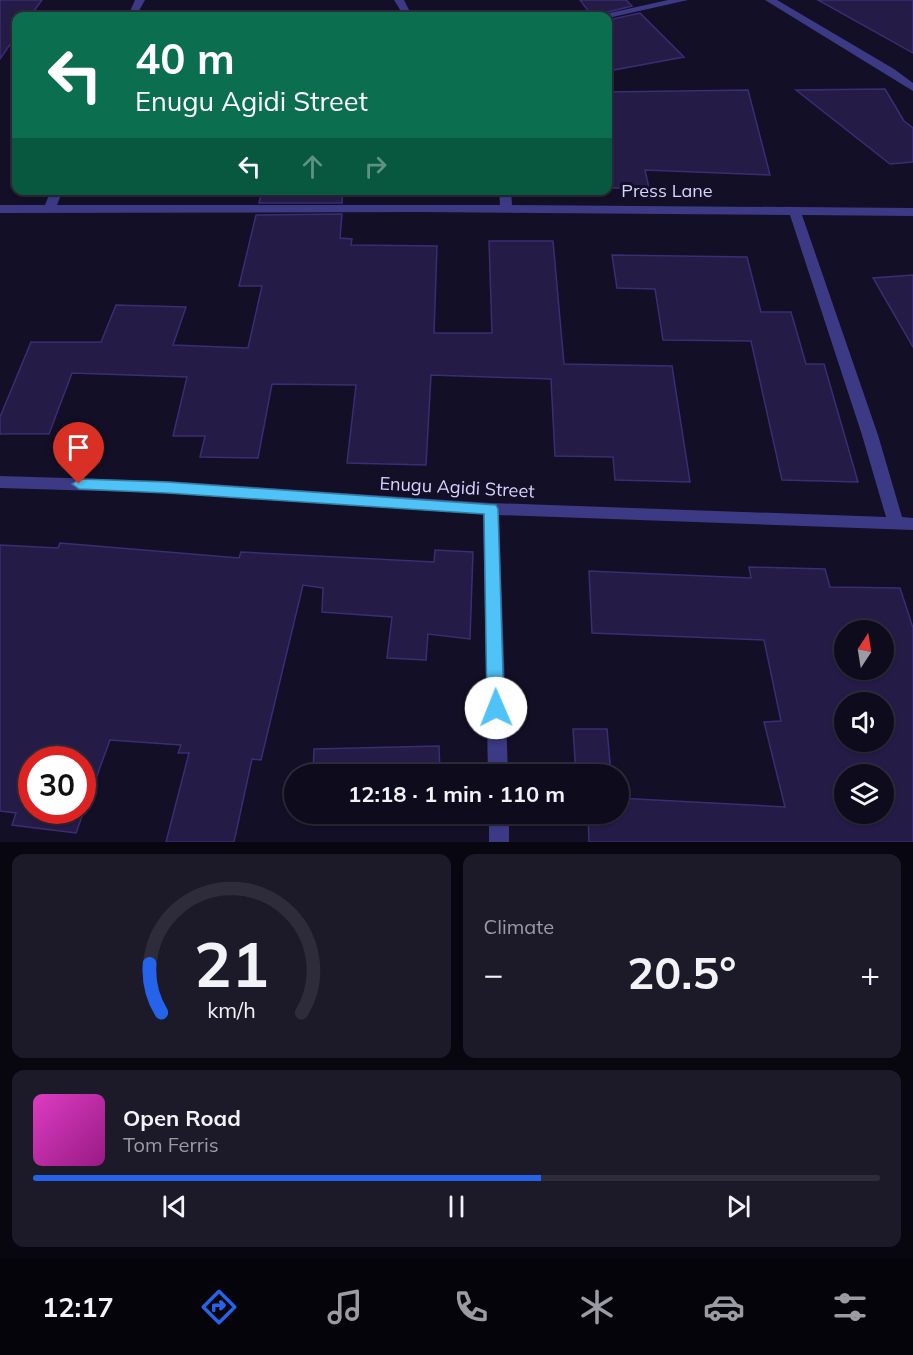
<!DOCTYPE html>
<meta charset="utf-8">
<style>
body{margin:0;font-family:Mulish,sans-serif;background:#1c1929;color:#f1f3f6;height:100vh;display:flex;flex-direction:column;font-size:22px;white-space:nowrap}
*{box-sizing:border-box;margin:0}
p{font-size:20px;color:#9b9ba3}
.icon{flex:none;width:33px;height:33px;fill:none;stroke:currentColor;stroke-width:2;stroke-linecap:round;stroke-linejoin:round}
.map{position:relative;height:842px;overflow:hidden}
.panel{display:flex;flex-direction:column;gap:12px;padding:12px;background:#08060f;flex:1}
.panel>*{flex:none}
.banner{position:absolute;left:12px;top:12px;width:600px;height:183px;border-radius:12px;box-shadow:0 2px 4px #0004,0 0 0 2px #2e2b3b;background:#0b6e4f;color:#fff;overflow:hidden}
.needle{width:39px;rotate:12deg}
.controls{position:absolute;left:834px;top:620px;display:grid;gap:12px}
.controls a{display:grid;place-items:center;width:60px;height:60px;border-radius:50%;background:#0e0b1c;box-shadow:0 2px 4px #0004,0 0 0 2px #2e2b3b;font-size:30px}
.speed{position:absolute;left:18px;top:746px;display:flex;gap:12px;font-size:30px;font-weight:700;text-align:center}
.speed>*{display:grid;place-content:center;width:78px;height:78px;border-radius:50%;background:#0e0b1c;box-shadow:0 2px 4px #0004,0 0 0 2px #2e2b3b;line-height:1}
.speed .limit{border:9px solid #d22;background:#fff;color:#111}
.pin{position:absolute;display:grid;place-items:center;width:51px;height:51px;color:#fff;margin:-62px -26px;border-radius:50% 50% 50% 0;rotate:-45deg;box-shadow:0 0 6px #0007}
.pin .icon{rotate:45deg}
.me{position:absolute;width:66px;margin:-33px;rotate:359deg;stroke-linejoin:round;filter:drop-shadow(0 0 4px #0008)}
.turn{display:flex;align-items:center;gap:21px;height:126px;padding:0 24px;font-size:27px}
.turn .icon{width:78px;height:78px;stroke-width:2.5}
.turn b{display:block;font-size:42px;line-height:51px}
.lanes{display:flex;align-items:center;height:57px;padding:0 24px;background:#0003;justify-content:center;gap:30px;direction:ltr}
.lanes .off{opacity:.35}
.big{font-size:45px;font-weight:700;line-height:1.1}
.panel .widget{flex:1;display:flex;flex-direction:column;justify-content:center;gap:9px;min-width:0;padding:0 21px;border-radius:12px;background:#1c1929}
.panel .dial{align-items:center;gap:0}
.dial svg{height:156px;overflow:visible;fill:none;stroke:#2e2b3b;stroke-width:7;stroke-linecap:round;text-anchor:middle}
.dial text{fill:#f1f3f6;stroke:none}
.song{display:flex;align-items:center;gap:18px}
.cover{width:72px;height:72px;border-radius:9px;background:linear-gradient(135deg,hsl(310 70% 55%),hsl(310 70% 35%))}
.played{height:6px;border-radius:3px;background:linear-gradient(90deg,#2563eb 60%,#2e2b3b 60%)}
.keys{display:flex;justify-content:space-around;direction:ltr}
.heat{display:flex;justify-content:space-between;align-items:center;font-size:33px;direction:ltr}
.panel .tiles{flex:1;display:grid;gap:12px;grid-template-columns:1fr 1fr}
.widget:last-child{grid-column:span 2}
.trip{position:absolute;left:284px;top:764px;width:345px;height:60px;border-radius:30px;background:#0e0b1c;box-shadow:0 2px 4px #0004,0 0 0 2px #2e2b3b;font-weight:700;line-height:60px;text-align:center}
.tabs{display:flex;height:96px;justify-content:space-around;align-items:center;background:#06040b;color:#9b9ba3}
.tabs .icon{width:42px;height:42px}
.tabs .selected{color:#2563eb}
.tabs b{font-size:27px;color:#f1f3f6}
.map>svg:first-child{display:block}
.building{fill:#241b47;stroke:#3b2d73;stroke-width:1.5;fill-rule:evenodd}
.lines{fill:none;stroke-linecap:round;stroke-linejoin:round}
.minor{fill:#3d3a85;fill-rule:evenodd}
.route{fill:#4fc3f7;stroke:#337fa1;stroke-width:1.5}
.labels{text-anchor:middle;dominant-baseline:central;stroke-width:6;stroke-linejoin:round;paint-order:stroke}
.street-label{font-size:18px;fill:#d9d4ff;stroke:#130f26}
</style>
<div class="map">
<svg width="913" height="842" viewBox="0 0 913 842">
<rect width="100%" height="100%" fill="#130f26"/>
<path class="building" d="M 0,0 L 42,0 L 30,16 L 16,16 L 16,36 L 0,59 Z
M 580,0 L 626,0 L 632,6 L 592,16 Z
M 818,0 L 913,0 L 913,53 Z
M 640,13 L 684,57 L 608,71 L 608,20 Z
M 885,89 L 904,121 L 913,128 L 913,162 L 890,164 L 796,90 Z
M 748,90 L 770,175 L 645,170 L 649,188 L 608,188 L 608,92 Z
M 262,190 L 343,190 L 342,203 L 259,203 Z
M 342,214 L 340,238 L 352,239 L 351,245 L 437,246 L 434,333 L 492,333 L 489,241 L 553,241 L 564,364 L 672,366 L 690,482 L 615,480 L 613,457 L 555,456 L 551,379 L 431,375 L 426,465 L 347,463 L 356,385 L 272,384 L 258,458 L 200,457 L 205,436 L 173,436 L 187,377 L 72,373 L 49,434 L 0,434 L 0,417 L 31,342 L 101,342 L 116,305 L 186,307 L 173,345 L 248,348 L 262,286 L 239,286 L 256,215 Z
M 612,255 L 747,257 L 761,312 L 791,312 L 806,364 L 824,364 L 858,482 L 782,480 L 751,341 L 663,340 L 655,289 L 617,288 Z
M 913,275 L 913,347 L 873,278 Z
M 60,543 L 239,558 L 241,552 L 434,562 L 435,550 L 473,552 L 470,639 L 428,634 L 426,660 L 387,658 L 392,617 L 322,612 L 323,588 L 303,585 L 261,760 L 252,759 L 234,842 L 166,842 L 189,753 L 178,753 L 181,745 L 110,740 L 76,833 L 12,825 L 16,813 L 0,811 L 0,545 L 58,548 ZM 32,759 L 82,759 L 82,810 L 32,810 Z
M 749,567 L 825,569 L 830,587 L 900,588 L 913,628 L 913,842 L 589,842 L 588,813 L 618,813 L 618,798 L 785,807 L 764,722 L 781,721 L 764,640 L 592,633 L 589,571 L 751,578 ZM 844,630 L 884,630 L 884,669 L 844,669 ZM 844,702 L 884,702 L 884,741 L 844,741 ZM 844,774 L 884,774 L 884,813 L 844,813 Z
M 573,729 L 607,729 L 611,774 L 576,774 Z
M 439,746 L 440,774 L 313,774 L 314,749 Z"/>
<g class="lines">
<path class="minor" d="M 135,0 L 145,0 L 136,16 L 128,16 Z
M 394,0 L 404,0 L 412,16 L 404,16 Z
M 668,0 L 688,0 L 608,18 L 596,16 Z
M 765,0 L 777,0 L 894,69 L 913,83 L 913,91 Z
M 51,190 L 63,190 L 57,205 L 500,205 L 499,190 L 511,190 L 512,205 L 913,208 L 913,216 L 802,215 L 878,435 L 902,517 L 913,518 L 913,530 L 499,515 L 508,774 L 488,774 L 483,514 L 167,493 L 0,488 L 0,476 L 167,481 L 491,503 L 886,517 L 862,435 L 790,215 L 418,212 L 0,213 L 0,205 L 45,205 Z
M 489,813 L 509,813 L 509,842 L 489,842 Z"/>
</g>
<path class="route" d="M 79,479 L 167,482 L 496,505 L 498,509 L 504,708 L 502,713 L 496,715 L 490,713 L 487,708 L 484,514 L 167,493 L 79,489 L 72,484 Z"/>
<g class="labels">
<g class="street-label">
<text x="667" y="190">Press Lane</text>
<text transform="translate(457 487) rotate(3)">Enugu Agidi Street</text>
</g>
</g>
</svg>
<div class="controls">
<a><svg class="needle" viewBox="-14 -14 28 28"><path d="M0-13l5 13h-10z" fill="#e53935"/><path d="M0 13l5-13h-10z" fill="#9b9ba3"/></svg></a>
<a><svg class="icon" aria-label="sound" viewBox="0 0 24 24"><path d="M4 9h4l5-4v14l-5-4H4zM17 9q2 3 0 6"/></svg></a>
<a><svg class="icon" aria-label="layers" viewBox="0 0 24 24"><path d="M12 4l9 5-9 5-9-5zM3 14l9 5 9-5"/></svg></a>
</div>
<div class="speed"><div class="limit">30</div></div>
<div class="pin" style="left:79px;top:484px;background:#d93025"><svg class="icon" aria-label="arrive" viewBox="0 0 24 24"><path d="M6 21V4h12l-3 4 3 4H6"/></svg></div>
<svg class="me" style="left:496px;top:708px" viewBox="-20 -20 40 40"><circle r="19" fill="#fff"/><path d="M0-13L10 11 0 6-10 11z" fill="#4fc3f7"/></svg>
<div class="trip">12:18 · 1 min · 110 m</div>
<div class="banner">
<div class="turn"><svg class="icon" aria-label="left" viewBox="0 0 24 24"><path d="M17 20v-9H6M10 6l-5 5 5 5"/></svg><div><b>40 m</b>Enugu Agidi Street</div></div>
<div class="lanes"><svg class="icon" aria-label="left" viewBox="0 0 24 24"><path d="M17 20v-9H6M10 6l-5 5 5 5"/></svg><svg class="icon off" aria-label="ahead" viewBox="0 0 24 24"><path d="M12 20V5M6 11l6-6 6 6"/></svg><svg class="icon off" aria-label="right" viewBox="0 0 24 24"><path d="M7 20v-9h11M14 6l5 5-5 5"/></svg></div>
</div>
</div>
<section class="panel">
<div class="tiles">
<div class="widget dial"><svg viewBox="0 0 100 80">
<path d="M14 69A42 42 0 1 1 86 69"/>
<path d="M14 69A42 42 0 0 1 8 44" stroke="#2563eb"/>
<text x="50" y="56" font-size="32" font-weight="700">21</text>
<text x="50" y="72" font-size="11">km/h</text>
</svg></div>
<div class="widget"><p>Climate</p>
<div class="heat"><a>−</a><b class="big">20.5°</b><a>+</a></div>
</div>
<div class="widget">
<div class="song"><i class="cover"></i><div><b>Open Road</b><p>Tom Ferris</p></div></div>
<div class="played"></div>
<div class="keys"><svg class="icon" aria-label="previous" viewBox="0 0 24 24"><path d="M18 5L8 12l10 7zM5 5v14"/></svg><svg class="icon" aria-label="pause" viewBox="0 0 24 24"><path d="M8 5v14M16 5v14"/></svg><svg class="icon" aria-label="next" viewBox="0 0 24 24"><path d="M6 5l10 7-10 7zM19 5v14"/></svg></div>
</div>
</div>
</section>
<nav class="tabs">
<b>12:17</b>
<svg class="icon selected" aria-label="directions" viewBox="0 0 24 24"><path d="M12 3l9 9-9 9-9-9zM9 14v-3h6M13 9l2 2-2 2"/></svg>
<svg class="icon" aria-label="music" viewBox="0 0 24 24"><path d="M9 18V5l10-2v13"/><circle cx="6" cy="18" r="3"/><circle cx="16" cy="16" r="3"/></svg>
<svg class="icon" aria-label="phone" viewBox="0 0 24 24"><path d="M5 4h4l2 5-3 2q2 4 5 5l2-3 5 2v4C11 20 4 13 5 4z"/></svg>
<svg class="icon" aria-label="climate" viewBox="0 0 24 24"><path d="M12 3v18M4 7l16 10M4 17L20 7"/></svg>
<svg class="icon" aria-label="car" viewBox="0 0 24 24"><path d="M5 17H2v-5l4-1 3-4h7l3 4 3 1v5h-3M9 17h6M6 11h13"/><circle cx="7" cy="17" r="2"/><circle cx="17" cy="17" r="2"/></svg>
<svg class="icon" aria-label="filters" viewBox="0 0 24 24"><path d="M4 7h16M4 17h16"/><circle cx="9" cy="7" r="2"/><circle cx="15" cy="17" r="2"/></svg>
</nav>
